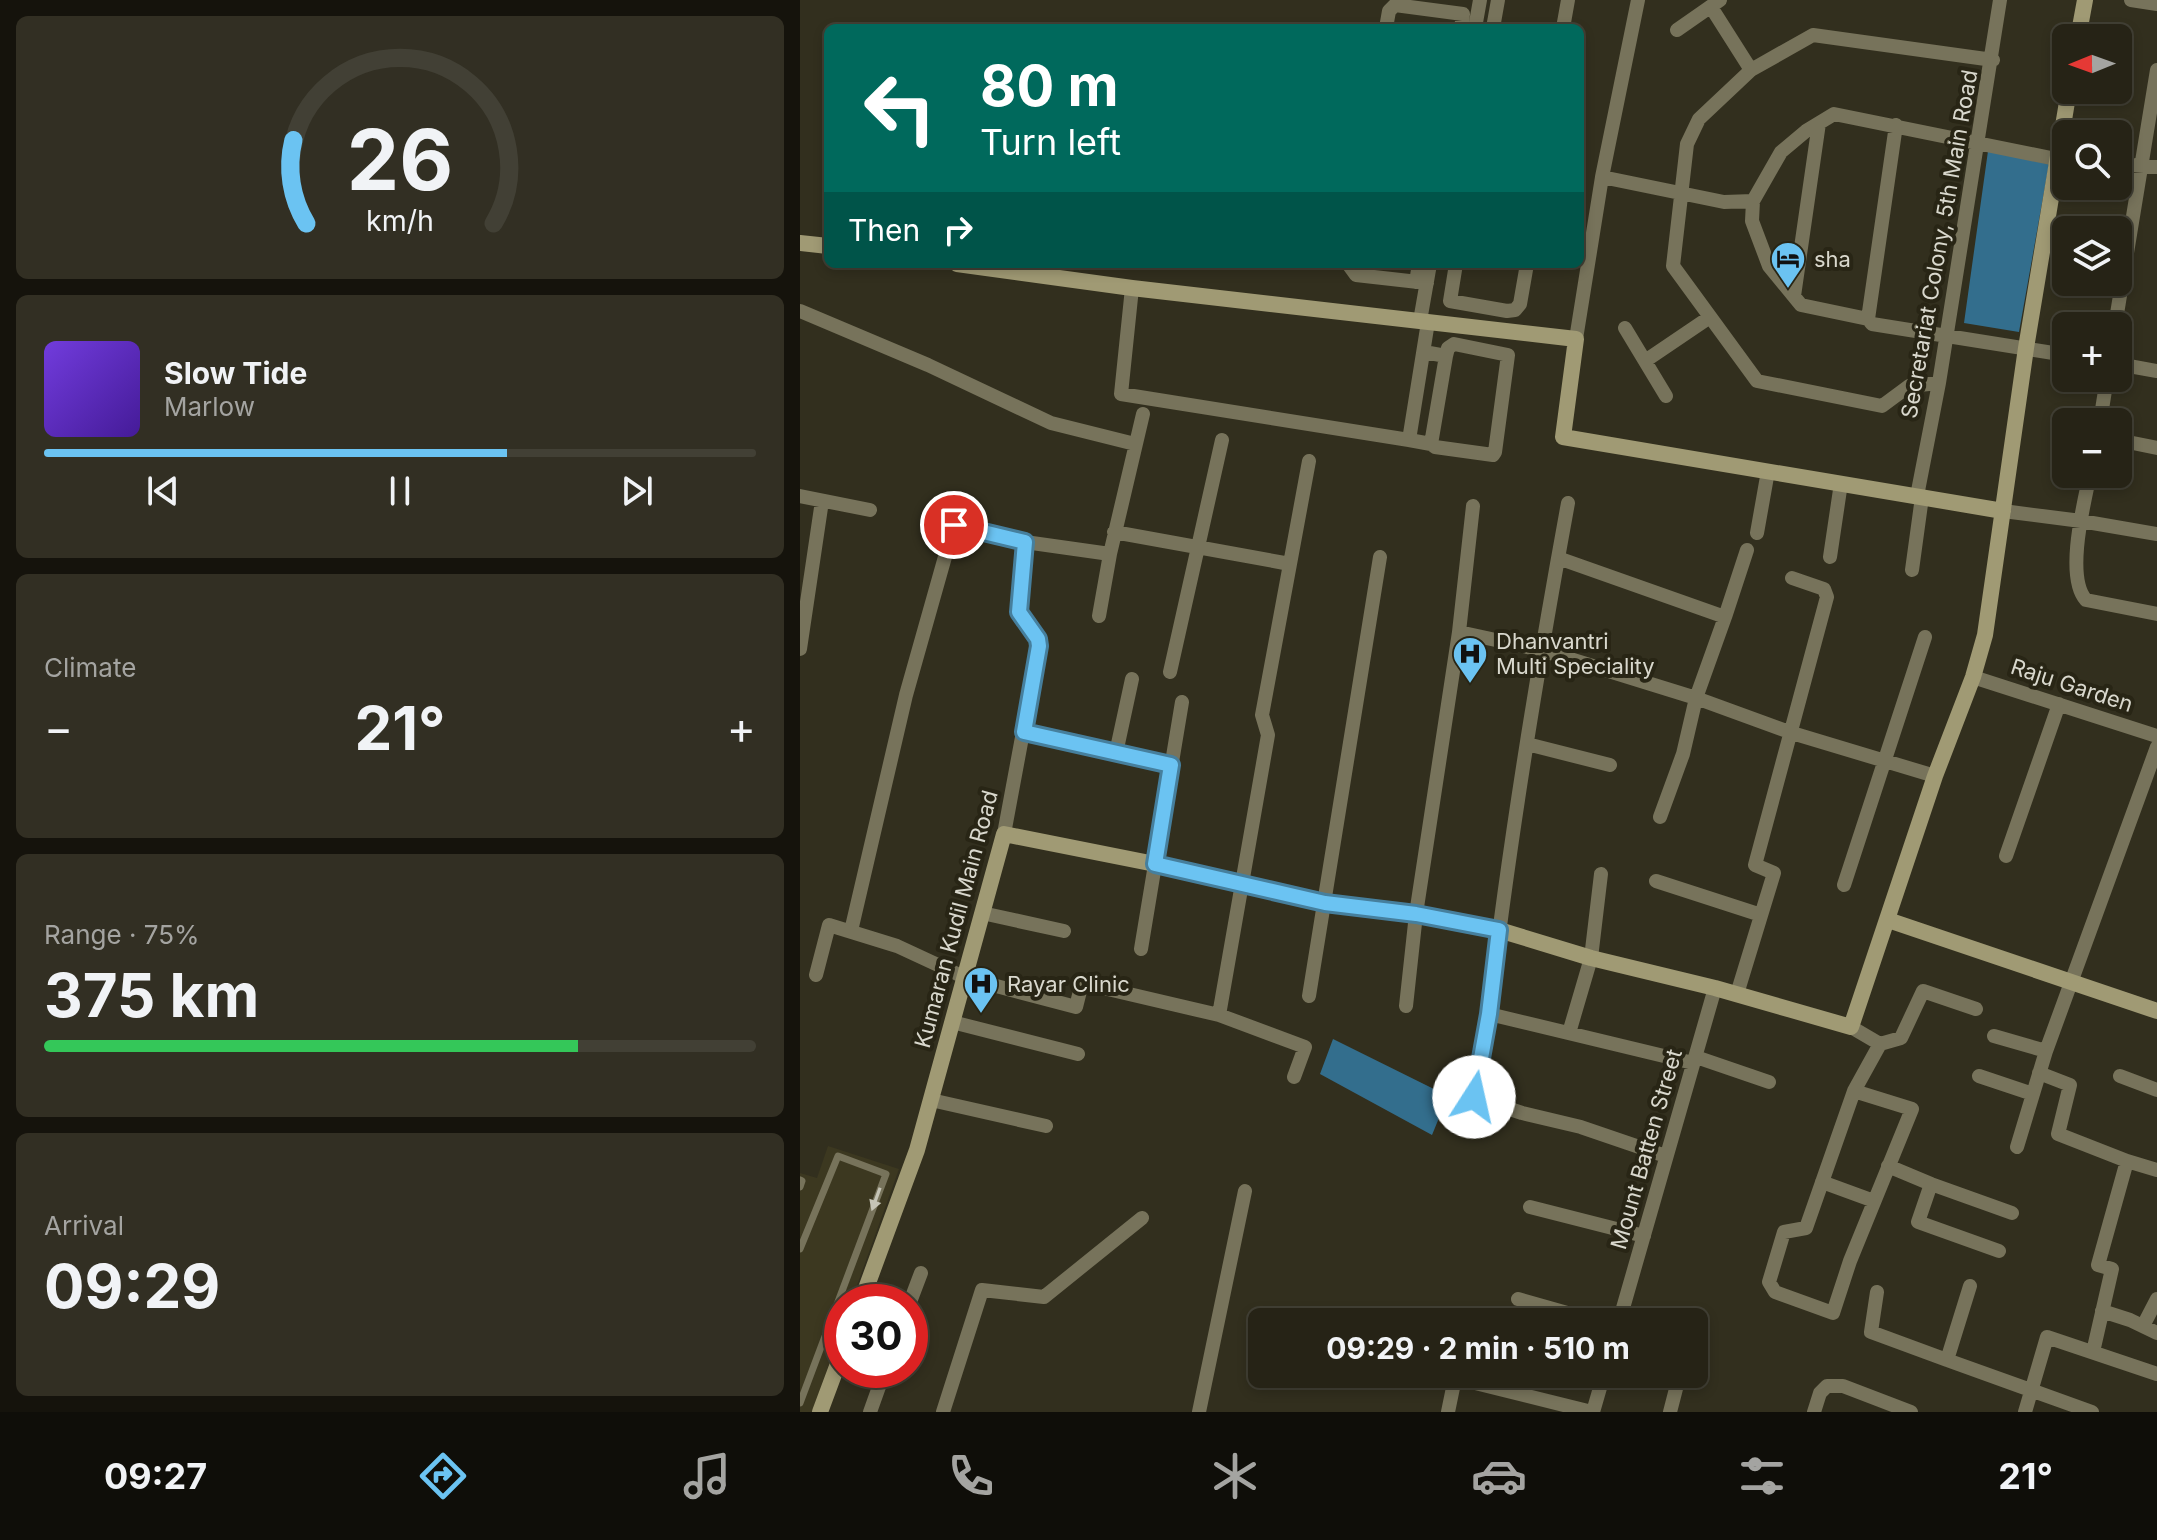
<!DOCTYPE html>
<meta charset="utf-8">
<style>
body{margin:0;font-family:Inter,sans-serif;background:#322f23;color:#f1f3f6;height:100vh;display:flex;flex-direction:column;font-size:30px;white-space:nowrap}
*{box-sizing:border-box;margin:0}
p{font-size:26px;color:#a4a4a1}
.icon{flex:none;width:44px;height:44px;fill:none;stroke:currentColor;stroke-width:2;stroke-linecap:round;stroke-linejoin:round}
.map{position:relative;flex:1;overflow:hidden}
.panel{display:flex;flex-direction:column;gap:16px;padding:16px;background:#15130c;width:800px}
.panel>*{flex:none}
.hud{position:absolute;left:24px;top:24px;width:760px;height:244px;border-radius:12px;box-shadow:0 4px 12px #0003,0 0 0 2px #424035;background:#00695c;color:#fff;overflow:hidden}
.needle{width:52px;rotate:269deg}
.fabs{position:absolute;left:1252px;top:24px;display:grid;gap:16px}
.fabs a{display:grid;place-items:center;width:80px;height:80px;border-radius:12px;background:#262316;box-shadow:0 4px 12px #0003,0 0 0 2px #424035;font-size:40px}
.speed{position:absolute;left:24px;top:1284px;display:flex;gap:16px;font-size:40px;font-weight:700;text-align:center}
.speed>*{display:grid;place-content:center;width:104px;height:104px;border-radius:50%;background:#262316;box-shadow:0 4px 12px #0003,0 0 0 2px #424035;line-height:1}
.speed .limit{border:12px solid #d22;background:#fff;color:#111}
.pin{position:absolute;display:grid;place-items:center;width:68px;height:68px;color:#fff;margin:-34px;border:4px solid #fff;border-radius:50%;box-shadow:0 2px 8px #0007}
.me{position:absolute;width:88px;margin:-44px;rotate:10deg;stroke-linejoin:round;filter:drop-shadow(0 0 6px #0008)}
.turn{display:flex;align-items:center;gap:28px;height:168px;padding:0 24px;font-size:36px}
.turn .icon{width:104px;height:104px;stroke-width:2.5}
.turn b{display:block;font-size:56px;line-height:68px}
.then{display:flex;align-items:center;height:76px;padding:0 24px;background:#0003;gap:16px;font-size:30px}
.big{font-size:60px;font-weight:700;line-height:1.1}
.panel .tile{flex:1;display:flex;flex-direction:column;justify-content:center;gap:12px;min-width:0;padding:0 28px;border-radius:12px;background:#322f23}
.panel .dial{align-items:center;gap:0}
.dial svg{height:208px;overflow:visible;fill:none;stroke:#424035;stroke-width:7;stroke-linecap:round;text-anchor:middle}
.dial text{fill:#f1f3f6;stroke:none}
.song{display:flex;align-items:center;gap:24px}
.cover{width:96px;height:96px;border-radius:12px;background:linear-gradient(135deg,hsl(260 70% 55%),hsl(260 70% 35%))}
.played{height:8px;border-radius:4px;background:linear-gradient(90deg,#6bc3f2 65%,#424035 65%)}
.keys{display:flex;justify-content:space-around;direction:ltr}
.heat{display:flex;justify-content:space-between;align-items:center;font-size:44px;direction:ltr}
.charge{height:12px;border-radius:6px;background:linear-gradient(90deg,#34c759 75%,#424035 0)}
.trip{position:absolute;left:448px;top:1308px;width:460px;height:80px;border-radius:12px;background:#262316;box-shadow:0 4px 12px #0003,0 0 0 2px #424035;font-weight:700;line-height:80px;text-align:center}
.tab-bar{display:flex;height:128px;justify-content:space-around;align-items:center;background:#0f0e09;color:#a4a4a1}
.tab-bar .icon{width:56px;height:56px}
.tab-bar .on{color:#6bc3f2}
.tab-bar b{font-size:36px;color:#f1f3f6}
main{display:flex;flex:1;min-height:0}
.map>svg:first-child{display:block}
.built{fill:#3c3820}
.water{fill:#336e8d}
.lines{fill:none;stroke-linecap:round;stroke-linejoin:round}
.lane{stroke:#77735b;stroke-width:7}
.street{stroke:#77735b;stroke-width:14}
.secondary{stroke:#a09a74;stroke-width:16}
.oneway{fill:#c5c4b6}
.route-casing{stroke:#467f9d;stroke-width:20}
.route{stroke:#6bc3f2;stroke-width:14}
.labels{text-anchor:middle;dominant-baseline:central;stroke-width:8;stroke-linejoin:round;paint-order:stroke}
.street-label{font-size:22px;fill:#d9d8cd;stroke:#282515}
.poi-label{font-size:22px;fill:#d9d8cd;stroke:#282515;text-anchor:start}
</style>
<main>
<section class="panel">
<div class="tile dial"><svg viewBox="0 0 100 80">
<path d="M14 69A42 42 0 1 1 86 69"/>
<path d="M14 69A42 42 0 0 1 9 37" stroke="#6bc3f2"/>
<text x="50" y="56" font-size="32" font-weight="700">26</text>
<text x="50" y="72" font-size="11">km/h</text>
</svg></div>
<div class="tile">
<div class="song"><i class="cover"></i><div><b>Slow Tide</b><p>Marlow</p></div></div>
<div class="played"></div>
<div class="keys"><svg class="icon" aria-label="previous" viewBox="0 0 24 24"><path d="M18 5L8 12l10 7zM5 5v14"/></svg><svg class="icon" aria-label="pause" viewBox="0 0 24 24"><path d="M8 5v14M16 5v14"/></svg><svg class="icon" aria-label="next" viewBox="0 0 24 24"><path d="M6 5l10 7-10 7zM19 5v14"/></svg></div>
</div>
<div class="tile"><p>Climate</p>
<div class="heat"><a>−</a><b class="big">21°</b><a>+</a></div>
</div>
<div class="tile"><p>Range · 75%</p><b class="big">375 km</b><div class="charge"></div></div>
<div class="tile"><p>Arrival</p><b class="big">09:29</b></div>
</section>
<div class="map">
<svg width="1357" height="1412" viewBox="0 0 1357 1412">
<rect width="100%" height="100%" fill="#322f1e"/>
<path class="built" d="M 28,1146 L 99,1169 L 51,1302 L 42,1302 L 42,1328 L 12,1412 L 0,1412 L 0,1173 L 17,1178 Z"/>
<path class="water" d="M 1188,151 L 1249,164 L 1219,332 L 1164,323 Z
M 533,1039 L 648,1096 L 632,1135 L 520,1074 Z"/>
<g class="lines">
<path class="lane" d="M 0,1180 L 2,1181 L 0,1187
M 0,1249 L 38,1156 L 86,1174 L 0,1403"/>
<path class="street" d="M 1331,0 L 1357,4
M 911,7 L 951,70
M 586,28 L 589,11 L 595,5 L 663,14 L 661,28
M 675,28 L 680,0
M 693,28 L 698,0
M 763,28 L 768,0
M 877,30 L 920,0
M 1266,161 L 1034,114 L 1006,131 L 981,152 L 953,201 L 952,221 L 969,266 L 1001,305 L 1068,319 L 1072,324 L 1266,355
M 1318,164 L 1357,167
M 802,177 L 924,202 L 953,201
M 548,264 L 556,275 L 627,283
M 656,264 L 650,301 L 707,311 L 715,310 L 720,304 L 727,264
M 616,282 L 619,264
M 332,288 L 321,394 L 609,440 L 628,322
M 994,296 L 1019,123
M 0,311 L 128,365 L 251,423 L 335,444
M 1068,319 L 1096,125
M 620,321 L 630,264
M 1315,326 L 1357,70
M 825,328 L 866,396
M 776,339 L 802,177 L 838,0
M 845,361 L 910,317
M 1318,364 L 1357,371
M 1139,383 L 1109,386 L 1082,406 L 957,381 L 873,266 L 887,144 L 899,119 L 951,70 L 1013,35 L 1193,60
M 1300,422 L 1307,378
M 609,440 L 631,444 L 635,447 L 693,455 L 695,452 L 708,355 L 654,344 L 648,348 L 646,356 L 624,352
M 1318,440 L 1357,448
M 631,444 L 646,356
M 1290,474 C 1284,503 1265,577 1286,600 L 1357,614
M 0,496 L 70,510
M 1117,496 L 1139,383 L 1200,0
M 673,506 L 659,632 L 741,650 L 896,698 L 992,733 L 1135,776
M 1203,511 L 1281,521 L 1357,534
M 314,532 L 490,564 L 462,715 L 468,735 L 419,1015 L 505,1047 L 494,1077
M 957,533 L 968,471
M 1030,557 L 1041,483
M 758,558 L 925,617 L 896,698 L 883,754 L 860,817
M 490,564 L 509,461
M 1112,570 L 1122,497
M 299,616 L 310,554
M 925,617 L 947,550
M 0,649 L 22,501
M 370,672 L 422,440
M 1173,677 L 1357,736
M 224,732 L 371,765
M 727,744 L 810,765
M 316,753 L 332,679
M 204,834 L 239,646 L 238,639 L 219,612 L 225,542
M 1206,856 L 1259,704
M 856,881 L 961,915
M 1044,885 L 1125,637
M 182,913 L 264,931
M 51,931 L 106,695 L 154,525 L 225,542 L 310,554 L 343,414
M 341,949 L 382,702
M 16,975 L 29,925 L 97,946 L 166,978 L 276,1007 L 282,983 L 419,1015
M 937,994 L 974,873 L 955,865 L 1027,597 L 1024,589 L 992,578
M 509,996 L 580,557
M 606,1006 L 616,914 L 659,632
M 689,1014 C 709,843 737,672 768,503
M 152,1022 L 278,1054
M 1051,1027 L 1080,1044 L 1054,1091 L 1006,1228 L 984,1232 L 969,1282 L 975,1292 L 1033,1313 L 1050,1261 L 1112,1109 L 1054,1091
M 769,1033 L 791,958 L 801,874
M 1194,1036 L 1246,1051
M 1080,1044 L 1101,1038 L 1123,991 L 1176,1009
M 896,1057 L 969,1082
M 1239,1073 L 1270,1085 L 1258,1134 L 1327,1161 L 1298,1265 L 1312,1269 L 1293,1352
M 1179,1076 L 1233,1094
M 1320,1076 L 1357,1090
M 131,1100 L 246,1126
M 1217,1147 L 1246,1051 L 1357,747
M 866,1156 L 781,1127 L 722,1113 L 674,1097 L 689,1014 L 893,1063
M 1327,1161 L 1357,1170
M 1088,1166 L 1131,1184 L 1118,1222 L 1199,1251
M 1022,1182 L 1074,1201
M 1131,1184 L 1212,1213
M 730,1207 L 844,1236
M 1170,1286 L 1147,1360 L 1292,1412
M 1077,1292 L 1071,1332 L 1147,1360
M 718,1299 L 799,1322
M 110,1302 L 121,1273
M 1302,1311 L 1330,1320 L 1357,1333
M 819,1322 L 915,988
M 1343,1326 L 1357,1299
M 70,1412 L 85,1370
M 143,1412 L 182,1290 L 244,1297 L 342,1218
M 399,1412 L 445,1191
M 648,1412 L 655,1378 L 792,1412
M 793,1412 L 804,1374
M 870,1412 L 878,1381
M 1014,1412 L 1020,1393 L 1027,1386 L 1043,1386 L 1111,1412
M 1225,1412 L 1247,1337 L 1357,1374"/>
<path class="secondary" d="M 1278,38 L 1285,0
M 0,243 L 28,246
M 157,264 L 332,288 L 776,339 L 763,437 L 1203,511
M 1088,920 L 1357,1011
M 61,1302 L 117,1150 L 204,834 L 355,864 L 525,903 L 616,914 L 699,930 L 791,958 L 915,988 L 1051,1027 L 1135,776 L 1173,677 L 1185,635 L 1226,348 L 1269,90
M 20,1412 L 42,1353"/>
</g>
<defs><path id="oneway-solid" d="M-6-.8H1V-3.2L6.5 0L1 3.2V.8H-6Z" transform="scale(2)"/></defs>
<use class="oneway" href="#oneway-solid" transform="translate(76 1199) rotate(110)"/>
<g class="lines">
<defs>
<path id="route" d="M 154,525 L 225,542 L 219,612 L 238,639 L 239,646 L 224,732 L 371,765 L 355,864 L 525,903 L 616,914 L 699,930 L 689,1014 L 674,1097"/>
</defs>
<use href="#route" class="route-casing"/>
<use href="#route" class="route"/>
</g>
<defs>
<symbol id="hotel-pin" viewBox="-11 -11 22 30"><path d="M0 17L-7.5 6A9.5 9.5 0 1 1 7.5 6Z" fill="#6bc3f2" stroke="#282515"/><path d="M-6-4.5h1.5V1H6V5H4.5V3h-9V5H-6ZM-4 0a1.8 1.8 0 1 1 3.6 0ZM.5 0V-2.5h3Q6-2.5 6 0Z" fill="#111"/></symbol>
<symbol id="hospital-pin" viewBox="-11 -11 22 30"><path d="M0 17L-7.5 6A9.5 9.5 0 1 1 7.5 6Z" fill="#6bc3f2" stroke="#282515"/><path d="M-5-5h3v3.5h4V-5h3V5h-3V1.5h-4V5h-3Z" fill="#111"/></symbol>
</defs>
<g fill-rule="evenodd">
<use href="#hotel-pin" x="968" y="239" width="40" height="54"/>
<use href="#hospital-pin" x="650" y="634" width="40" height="54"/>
<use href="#hospital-pin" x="161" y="964" width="40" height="54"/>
</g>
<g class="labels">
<g class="street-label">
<text transform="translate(1139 244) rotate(-80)">Secretariat Colony, 5th Main Road</text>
<text transform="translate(1272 685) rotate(18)">Raju Garden</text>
<text transform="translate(156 919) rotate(-75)">Kumaran Kudil Main Road</text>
<text transform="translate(846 1149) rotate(-74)">Mount Batten Street</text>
</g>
<g class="poi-label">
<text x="1014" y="259">sha</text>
<text x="696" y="641">Dhanvantri<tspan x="696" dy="25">Multi Speciality</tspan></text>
<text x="207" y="984">Rayar Clinic</text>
</g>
</g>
</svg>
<div class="fabs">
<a><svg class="needle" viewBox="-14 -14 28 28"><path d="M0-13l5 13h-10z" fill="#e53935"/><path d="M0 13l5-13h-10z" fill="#a4a4a1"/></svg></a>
<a><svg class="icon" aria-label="search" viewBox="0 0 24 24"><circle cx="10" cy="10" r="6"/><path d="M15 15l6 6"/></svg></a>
<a><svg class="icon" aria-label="layers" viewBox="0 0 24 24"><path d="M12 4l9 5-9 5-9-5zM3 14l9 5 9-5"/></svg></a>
<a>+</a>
<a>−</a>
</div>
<div class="speed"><div class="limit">30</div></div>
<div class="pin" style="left:154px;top:525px;background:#d93025"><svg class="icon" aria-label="arrive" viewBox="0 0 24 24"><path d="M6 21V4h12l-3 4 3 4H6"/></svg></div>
<svg class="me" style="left:674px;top:1097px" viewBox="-20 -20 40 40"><circle r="19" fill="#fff"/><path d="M0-13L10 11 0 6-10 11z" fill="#6bc3f2"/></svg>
<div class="trip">09:29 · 2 min · 510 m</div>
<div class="hud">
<div class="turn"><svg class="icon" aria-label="left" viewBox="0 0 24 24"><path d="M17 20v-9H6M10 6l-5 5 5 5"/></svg><div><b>80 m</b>Turn left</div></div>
<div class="then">Then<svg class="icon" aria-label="right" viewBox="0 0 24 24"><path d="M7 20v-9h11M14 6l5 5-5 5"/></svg></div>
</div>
</div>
</main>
<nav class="tab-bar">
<b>09:27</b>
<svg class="icon on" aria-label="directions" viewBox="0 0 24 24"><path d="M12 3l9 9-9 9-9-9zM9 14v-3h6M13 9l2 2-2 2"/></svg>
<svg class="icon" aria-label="music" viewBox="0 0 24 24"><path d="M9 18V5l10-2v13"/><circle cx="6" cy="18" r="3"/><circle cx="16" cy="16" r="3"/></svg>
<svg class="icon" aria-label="phone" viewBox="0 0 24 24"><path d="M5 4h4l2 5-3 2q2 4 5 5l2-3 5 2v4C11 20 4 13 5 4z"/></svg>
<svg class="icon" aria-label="climate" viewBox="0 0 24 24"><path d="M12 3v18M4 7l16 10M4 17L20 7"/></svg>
<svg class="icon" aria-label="car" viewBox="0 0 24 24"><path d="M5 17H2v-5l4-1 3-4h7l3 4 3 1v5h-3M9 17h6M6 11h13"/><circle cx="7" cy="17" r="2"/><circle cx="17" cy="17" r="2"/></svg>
<svg class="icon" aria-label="filters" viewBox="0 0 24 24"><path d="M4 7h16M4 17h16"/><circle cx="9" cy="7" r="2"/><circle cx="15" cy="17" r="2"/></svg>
<b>21°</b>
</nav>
